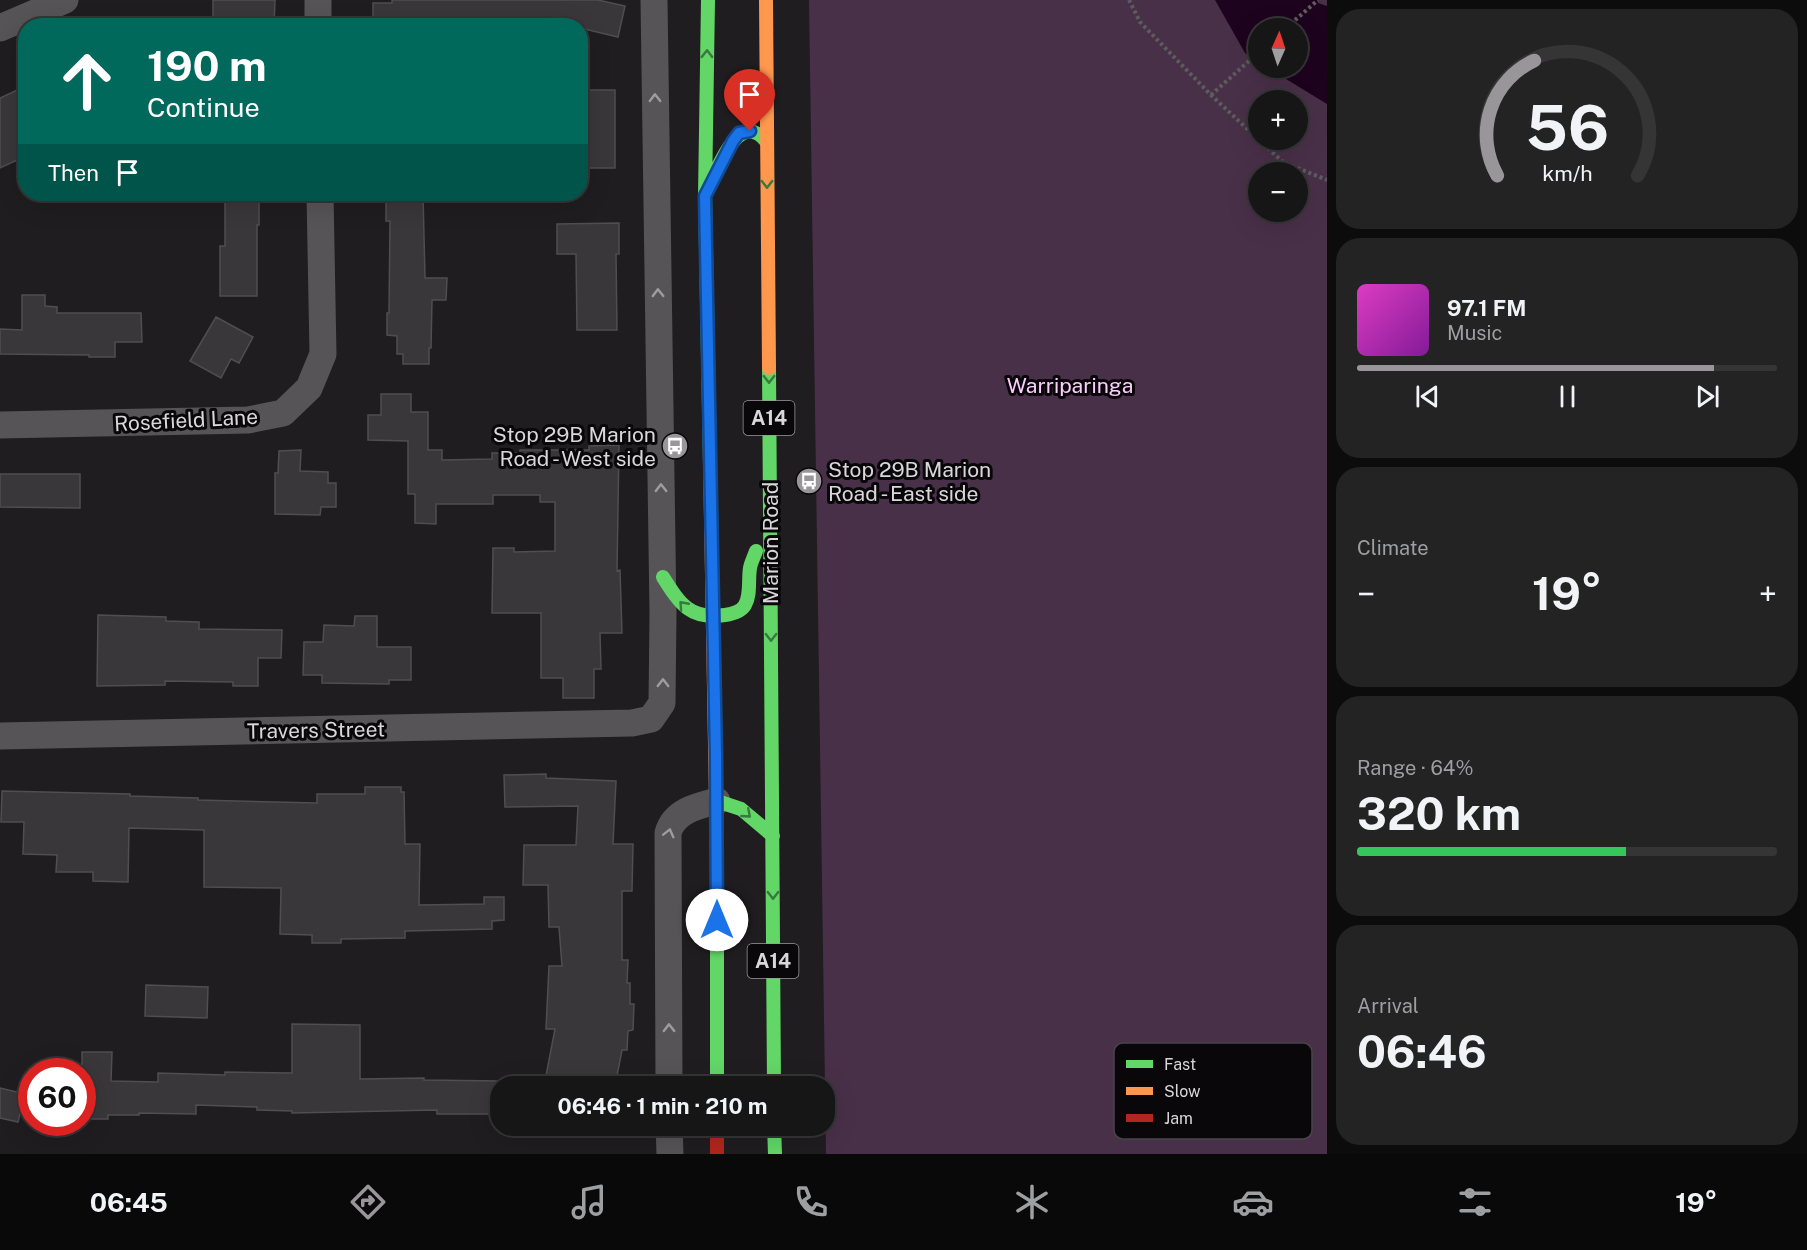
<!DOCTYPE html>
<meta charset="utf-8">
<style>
body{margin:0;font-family:"Public Sans",sans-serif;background:#242324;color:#f1f3f6;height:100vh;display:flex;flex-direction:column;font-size:22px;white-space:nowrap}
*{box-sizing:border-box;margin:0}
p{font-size:20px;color:#9e9fa1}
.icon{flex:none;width:33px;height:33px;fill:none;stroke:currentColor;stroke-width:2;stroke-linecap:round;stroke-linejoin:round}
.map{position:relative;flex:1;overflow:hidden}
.details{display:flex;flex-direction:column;gap:9px;padding:9px;background:#0d0c0d;width:480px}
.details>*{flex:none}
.guide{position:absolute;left:18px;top:18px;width:570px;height:183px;border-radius:24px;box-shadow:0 6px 24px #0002,0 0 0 2px #363536;background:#00695c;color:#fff;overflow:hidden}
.needle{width:39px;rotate:3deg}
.buttons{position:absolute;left:1248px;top:18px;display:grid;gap:12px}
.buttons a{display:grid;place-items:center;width:60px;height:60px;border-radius:50%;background:#171617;box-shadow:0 6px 24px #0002,0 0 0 2px #363536;font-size:30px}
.speed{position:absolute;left:18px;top:1058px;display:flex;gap:12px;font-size:30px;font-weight:700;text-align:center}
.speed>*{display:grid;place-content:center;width:78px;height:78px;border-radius:50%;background:#171617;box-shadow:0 6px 24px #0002,0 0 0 2px #363536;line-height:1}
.speed .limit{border:9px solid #d22;background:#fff;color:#111}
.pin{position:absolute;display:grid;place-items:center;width:51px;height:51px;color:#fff;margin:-62px -26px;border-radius:50% 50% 50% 0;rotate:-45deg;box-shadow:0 0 6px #0007}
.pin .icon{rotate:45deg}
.me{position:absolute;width:66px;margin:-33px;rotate:0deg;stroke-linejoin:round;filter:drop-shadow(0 0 4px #0008)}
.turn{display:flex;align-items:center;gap:21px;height:126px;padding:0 30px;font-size:27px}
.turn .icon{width:78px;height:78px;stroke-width:2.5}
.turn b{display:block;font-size:42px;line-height:51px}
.then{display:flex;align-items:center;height:57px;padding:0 30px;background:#0003;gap:12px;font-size:22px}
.big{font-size:45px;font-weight:700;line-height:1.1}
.details .widget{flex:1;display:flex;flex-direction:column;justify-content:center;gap:9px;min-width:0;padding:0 21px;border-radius:24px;background:#242324}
.details .dial{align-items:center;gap:0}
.dial svg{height:156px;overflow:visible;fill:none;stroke:#363536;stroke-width:7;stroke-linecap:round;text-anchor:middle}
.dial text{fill:#f1f3f6;stroke:none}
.song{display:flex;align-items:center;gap:18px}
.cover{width:72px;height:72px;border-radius:9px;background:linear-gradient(135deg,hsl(310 70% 55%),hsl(290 70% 35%))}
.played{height:6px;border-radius:3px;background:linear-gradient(90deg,#999699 85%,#363536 85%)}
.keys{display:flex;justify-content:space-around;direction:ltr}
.heat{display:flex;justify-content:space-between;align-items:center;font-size:33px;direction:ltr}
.charge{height:9px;border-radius:4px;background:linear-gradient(90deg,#34c759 64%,#363536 0)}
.trip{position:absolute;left:490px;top:1076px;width:345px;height:60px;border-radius:24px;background:#171617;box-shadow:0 6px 24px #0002,0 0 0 2px #363536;font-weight:700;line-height:60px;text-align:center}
.tabs{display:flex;height:96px;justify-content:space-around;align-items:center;background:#090909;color:#9e9fa1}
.tabs .icon{width:42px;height:42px}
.tabs .on{color:#999699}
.tabs b{font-size:27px;color:#f1f3f6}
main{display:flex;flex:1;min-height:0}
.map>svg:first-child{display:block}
.green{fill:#493049;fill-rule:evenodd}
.water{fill:#1e031f}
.building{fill:#393739;stroke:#504e50;stroke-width:1.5}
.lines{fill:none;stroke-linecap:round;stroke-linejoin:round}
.path{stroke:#5e5d5e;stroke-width:4;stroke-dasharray:3 3;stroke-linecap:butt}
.street{stroke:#565456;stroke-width:27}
.fast{stroke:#63d668;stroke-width:14}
.slow{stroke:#ff974d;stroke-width:14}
.jam{stroke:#b3261e;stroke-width:14}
.oneway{stroke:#3a793d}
.oneway2{stroke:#9f9c9f}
.route-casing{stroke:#114b97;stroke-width:15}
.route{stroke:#1a73e8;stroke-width:10}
.labels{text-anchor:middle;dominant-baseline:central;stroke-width:6;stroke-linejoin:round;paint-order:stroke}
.shield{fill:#090709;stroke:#9b999b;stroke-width:1.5}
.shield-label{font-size:20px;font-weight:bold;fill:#dad7da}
.park-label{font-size:21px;fill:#feccfd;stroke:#090709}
.street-label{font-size:21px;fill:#dad7da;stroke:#090709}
.poi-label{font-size:21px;fill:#dad7da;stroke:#090709;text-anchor:end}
.key{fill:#090709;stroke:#484548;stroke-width:1.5}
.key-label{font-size:16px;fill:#dad7da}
</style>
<main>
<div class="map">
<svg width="1327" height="1154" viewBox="0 0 1327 1154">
<rect width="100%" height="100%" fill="#1f1d1f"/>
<path class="green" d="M 809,0 L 1327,0 L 1327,1154 L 826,1154 ZM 1258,28 L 1298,28 L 1298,68 L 1258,68 ZM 1258,100 L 1298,100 L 1298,140 L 1258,140 ZM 1258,172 L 1298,172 L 1298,212 L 1258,212 Z"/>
<path class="water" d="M 1215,0 L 1317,0 L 1318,3 L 1327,6 L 1327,104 L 1268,68 L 1298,68 L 1298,28 L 1258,28 L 1258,62 L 1245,53 Z"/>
<path class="building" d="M 213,0 L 275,0 L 274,26 L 213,26 Z
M 392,0 L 598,0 L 625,6 L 618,37 L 580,28 L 580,26 L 570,26 L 542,19 L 542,26 L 468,26 L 468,23 L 373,26 L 373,3 L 392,3 Z
M 26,86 L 26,156 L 0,168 L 0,98 Z
M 580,90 L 615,90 L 615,168 L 580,168 Z
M 225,194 L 259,194 L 259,225 L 257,225 L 257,296 L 220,296 L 220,246 L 225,246 Z
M 386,194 L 423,194 L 425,278 L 447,278 L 446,300 L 432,300 L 431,348 L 429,348 L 429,364 L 403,364 L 403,354 L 397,354 L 397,336 L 387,335 L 387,313 L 389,313 L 390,221 L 386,221 Z
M 619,223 L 619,254 L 616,254 L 617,330 L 577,330 L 576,254 L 557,254 L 557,224 Z
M 22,295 L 45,295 L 45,306 L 57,307 L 57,313 L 141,313 L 142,342 L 115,342 L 115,357 L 89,357 L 89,355 L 0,354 L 0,329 L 22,330 Z
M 216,317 L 253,337 L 239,363 L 231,359 L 221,378 L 190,361 Z
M 381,394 L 411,394 L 411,412 L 428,412 L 428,450 L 442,450 L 442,460 L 492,459 L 492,453 L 520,453 L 520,450 L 589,450 L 589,446 L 619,445 L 617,571 L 620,570 L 622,633 L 600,633 L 601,669 L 594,669 L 594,698 L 563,698 L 563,678 L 541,678 L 541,613 L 492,613 L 493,548 L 514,548 L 514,552 L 555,551 L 555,502 L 540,502 L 540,495 L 493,495 L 493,504 L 436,504 L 436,524 L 415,523 L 415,494 L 408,494 L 408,441 L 368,440 L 368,415 L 381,415 Z
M 301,450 L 300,471 L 328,472 L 328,483 L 336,483 L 336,507 L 321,507 L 320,515 L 275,514 L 275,473 L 278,473 L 279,451 Z
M 0,474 L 80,474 L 80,508 L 0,507 Z
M 98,615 L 166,617 L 166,621 L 199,622 L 199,629 L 282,630 L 281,658 L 258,658 L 258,686 L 233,686 L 233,682 L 165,681 L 165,685 L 97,686 Z
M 355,616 L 377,616 L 377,647 L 411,647 L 411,680 L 389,680 L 389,684 L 322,683 L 322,675 L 303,675 L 304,642 L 323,642 L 324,625 L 354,626 Z
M 546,774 L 546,778 L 616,781 L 613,844 L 633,844 L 632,891 L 622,891 L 622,960 L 628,960 L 627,983 L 630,983 L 630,1004 L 634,1004 L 633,1030 L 628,1031 L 627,1050 L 622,1050 L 615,1086 L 544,1086 L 555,1029 L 546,1029 L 549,966 L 562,966 L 559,927 L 549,927 L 548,885 L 523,885 L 524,845 L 576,845 L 578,806 L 505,807 L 504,775 Z
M 365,787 L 401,787 L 401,792 L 404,792 L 405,844 L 420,844 L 419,905 L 484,904 L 484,897 L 504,897 L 504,920 L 492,921 L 492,929 L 405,931 L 405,938 L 341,939 L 341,943 L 312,943 L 312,935 L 280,934 L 281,888 L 204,887 L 204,830 L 129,828 L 128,882 L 93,881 L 93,872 L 56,872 L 57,855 L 23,854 L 24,822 L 1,822 L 2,791 L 130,794 L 130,796 L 198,798 L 198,800 L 317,803 L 317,794 L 365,794 Z
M 146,985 L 208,987 L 207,1018 L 145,1016 Z
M 292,1024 L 360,1025 L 360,1079 L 424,1078 L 424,1080 L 501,1081 L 501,1114 L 437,1114 L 437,1110 L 292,1113 L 292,1111 L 257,1110 L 257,1107 L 196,1105 L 196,1114 L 139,1113 L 139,1115 L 108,1115 L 108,1119 L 82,1119 L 82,1052 L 112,1052 L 111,1081 L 158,1082 L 158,1073 L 225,1075 L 225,1072 L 292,1073 Z
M 0,1088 L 25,1094 L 18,1122 L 0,1118 Z"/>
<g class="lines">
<path class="path" d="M 1129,0 L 1140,22 L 1211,95 L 1258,139
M 1286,28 L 1318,0
M 1211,95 L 1258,53
M 1259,140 L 1283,162 L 1327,180"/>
<path class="street" d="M 318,0 L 318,26
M 0,28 L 65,0
M 0,425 L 248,420 L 283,413 L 309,388 L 323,354 L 320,194
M 0,736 L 632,723 L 651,719 L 662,703 L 663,613 L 654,0
M 669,1086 L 668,833 C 674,811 697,806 717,801
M 669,1125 L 670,1154"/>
<path class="fast" d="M 708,0 L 705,196 L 711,518
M 708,189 C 715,174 734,122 756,133 C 760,134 764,139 767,142
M 769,368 L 774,1086
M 663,577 C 680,604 690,620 725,615 C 732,614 741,612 745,605 C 751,595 748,580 750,568 C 751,562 754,557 756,551
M 717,801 L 741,809 L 773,836
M 717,858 L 717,1086
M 774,1125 L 775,1154"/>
<path class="slow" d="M 766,0 L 769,368
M 711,518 L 717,858"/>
<path class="jam" d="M 717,1125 L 717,1154"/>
</g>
<defs><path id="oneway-chevron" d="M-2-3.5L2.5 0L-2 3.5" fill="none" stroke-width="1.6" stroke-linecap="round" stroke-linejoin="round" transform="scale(1.5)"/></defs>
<g class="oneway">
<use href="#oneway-chevron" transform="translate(707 54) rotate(-89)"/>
<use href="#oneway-chevron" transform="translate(767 184) rotate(90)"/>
<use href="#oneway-chevron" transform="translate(769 379) rotate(90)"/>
<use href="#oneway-chevron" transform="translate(683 605) rotate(-132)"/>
<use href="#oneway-chevron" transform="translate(771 637) rotate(90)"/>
<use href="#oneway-chevron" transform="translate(747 814) rotate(41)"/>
<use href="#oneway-chevron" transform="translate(773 895) rotate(90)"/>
</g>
<g class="oneway2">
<use href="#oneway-chevron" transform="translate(655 98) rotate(-91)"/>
<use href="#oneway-chevron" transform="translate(658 293) rotate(-91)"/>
<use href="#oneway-chevron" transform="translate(661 488) rotate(-91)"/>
<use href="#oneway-chevron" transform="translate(663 683) rotate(-90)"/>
<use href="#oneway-chevron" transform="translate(669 833) rotate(-76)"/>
<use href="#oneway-chevron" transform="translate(669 1028) rotate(-91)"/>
</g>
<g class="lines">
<defs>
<path id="route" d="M 717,920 L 716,755 L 705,196 L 733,141 L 739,133 L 750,131"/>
</defs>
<use href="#route" class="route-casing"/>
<use href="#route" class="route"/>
</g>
<defs>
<symbol id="bus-disc" viewBox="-11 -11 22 22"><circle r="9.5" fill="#999699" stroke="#090709"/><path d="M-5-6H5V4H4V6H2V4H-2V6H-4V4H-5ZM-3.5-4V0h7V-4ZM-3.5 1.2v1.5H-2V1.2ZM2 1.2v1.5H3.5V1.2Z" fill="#fff"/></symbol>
</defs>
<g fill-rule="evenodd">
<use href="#bus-disc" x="660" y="431" width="30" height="30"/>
<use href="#bus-disc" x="794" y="466" width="30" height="30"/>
</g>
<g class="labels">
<g class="shield">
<rect x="743.5" y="401" width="51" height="34" rx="4.5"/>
<rect x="747.5" y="944" width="51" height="34" rx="4.5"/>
</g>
<g class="shield-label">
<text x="769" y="418">A14</text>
<text x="773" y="961">A14</text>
</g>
<g class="park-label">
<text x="1070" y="385">Warriparinga</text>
</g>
<g class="street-label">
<text transform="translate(186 420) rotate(-3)">Rosefield Lane</text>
<text transform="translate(770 543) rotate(-90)">Marion Road</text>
<text transform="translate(316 730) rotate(-1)">Travers Street</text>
</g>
<g class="poi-label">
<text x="656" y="434">Stop 29B Marion<tspan x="656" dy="24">Road - West side</tspan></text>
<text x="828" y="469" text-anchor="start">Stop 29B Marion<tspan x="828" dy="24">Road - East side</tspan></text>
</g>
</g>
<rect x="1114" y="1043" width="198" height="96" rx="9" class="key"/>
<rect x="1126" y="1060" width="27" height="8" fill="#63d668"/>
<rect x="1126" y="1087" width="27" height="8" fill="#ff974d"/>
<rect x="1126" y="1114" width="27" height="8" fill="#b3261e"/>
<g class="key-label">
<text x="1164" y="1070">Fast</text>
<text x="1164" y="1097">Slow</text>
<text x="1164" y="1124">Jam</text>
</g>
</svg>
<div class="buttons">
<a><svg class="needle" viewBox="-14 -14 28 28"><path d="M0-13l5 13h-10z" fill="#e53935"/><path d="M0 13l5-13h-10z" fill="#9e9fa1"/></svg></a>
<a>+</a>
<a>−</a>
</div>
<div class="speed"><div class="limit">60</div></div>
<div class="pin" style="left:750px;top:131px;background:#d93025"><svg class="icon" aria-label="arrive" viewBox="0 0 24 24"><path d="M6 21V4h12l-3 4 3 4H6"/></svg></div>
<svg class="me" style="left:717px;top:920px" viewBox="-20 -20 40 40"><circle r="19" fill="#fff"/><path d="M0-13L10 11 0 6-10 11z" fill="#1a73e8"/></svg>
<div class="trip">06:46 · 1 min · 210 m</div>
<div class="guide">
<div class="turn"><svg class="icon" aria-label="ahead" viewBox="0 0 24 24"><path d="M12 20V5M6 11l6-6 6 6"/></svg><div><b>190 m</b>Continue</div></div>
<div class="then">Then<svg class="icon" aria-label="arrive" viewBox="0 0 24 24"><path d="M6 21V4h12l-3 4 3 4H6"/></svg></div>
</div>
</div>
<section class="details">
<div class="widget dial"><svg viewBox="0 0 100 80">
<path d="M14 69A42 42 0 1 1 86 69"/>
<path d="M14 69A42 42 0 0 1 33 10" stroke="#999699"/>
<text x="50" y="56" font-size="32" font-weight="700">56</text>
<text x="50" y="72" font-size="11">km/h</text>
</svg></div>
<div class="widget">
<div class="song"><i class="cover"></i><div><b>97.1 FM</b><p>Music</p></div></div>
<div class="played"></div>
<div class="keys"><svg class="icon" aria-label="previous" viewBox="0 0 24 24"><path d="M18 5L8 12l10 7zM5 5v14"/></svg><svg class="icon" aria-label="pause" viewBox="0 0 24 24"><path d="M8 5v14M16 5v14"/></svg><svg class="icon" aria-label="next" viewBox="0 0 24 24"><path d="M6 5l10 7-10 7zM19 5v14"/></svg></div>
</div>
<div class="widget"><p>Climate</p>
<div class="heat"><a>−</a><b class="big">19°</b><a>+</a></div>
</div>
<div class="widget"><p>Range · 64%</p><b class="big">320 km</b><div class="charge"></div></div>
<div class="widget"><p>Arrival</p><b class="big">06:46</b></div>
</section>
</main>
<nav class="tabs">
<b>06:45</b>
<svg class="icon on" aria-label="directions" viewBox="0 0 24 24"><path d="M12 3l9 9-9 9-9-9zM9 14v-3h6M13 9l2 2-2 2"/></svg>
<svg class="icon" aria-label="music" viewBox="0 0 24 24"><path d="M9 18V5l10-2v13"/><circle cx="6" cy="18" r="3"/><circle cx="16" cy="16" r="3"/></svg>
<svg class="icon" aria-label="phone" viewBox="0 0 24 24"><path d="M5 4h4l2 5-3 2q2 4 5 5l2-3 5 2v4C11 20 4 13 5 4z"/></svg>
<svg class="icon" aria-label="climate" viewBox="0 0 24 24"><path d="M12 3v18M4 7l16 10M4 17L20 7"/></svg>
<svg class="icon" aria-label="car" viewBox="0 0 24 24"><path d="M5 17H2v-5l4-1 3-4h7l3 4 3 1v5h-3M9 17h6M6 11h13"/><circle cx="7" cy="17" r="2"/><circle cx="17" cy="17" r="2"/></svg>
<svg class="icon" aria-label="filters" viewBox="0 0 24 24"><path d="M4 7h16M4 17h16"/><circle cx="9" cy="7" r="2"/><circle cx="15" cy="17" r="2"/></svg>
<b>19°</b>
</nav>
